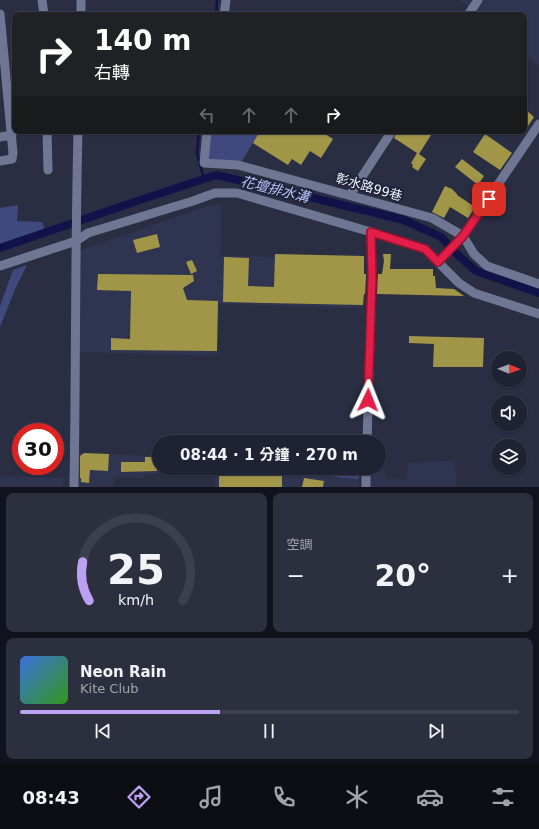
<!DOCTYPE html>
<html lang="zh-TW">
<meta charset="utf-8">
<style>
body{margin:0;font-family:"DejaVu Sans","Noto Sans TC",sans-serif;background:#2c2f3e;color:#f1f3f6;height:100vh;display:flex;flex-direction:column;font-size:15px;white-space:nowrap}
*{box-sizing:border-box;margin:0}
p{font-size:13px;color:#a1a4ac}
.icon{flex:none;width:22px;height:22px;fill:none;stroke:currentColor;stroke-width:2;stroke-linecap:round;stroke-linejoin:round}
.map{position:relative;height:487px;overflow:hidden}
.panel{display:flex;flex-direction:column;gap:6px;padding:6px;background:#11131c;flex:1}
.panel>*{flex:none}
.guide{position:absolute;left:12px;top:12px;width:515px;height:122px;border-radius:8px;box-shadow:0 1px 3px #0004,0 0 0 1px #3c3f4d;background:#202124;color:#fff;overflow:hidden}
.needle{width:26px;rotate:91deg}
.fabs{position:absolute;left:491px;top:351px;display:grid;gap:8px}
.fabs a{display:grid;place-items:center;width:36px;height:36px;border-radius:50%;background:#1f2232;box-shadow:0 1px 3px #0004,0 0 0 1px #3c3f4d;font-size:20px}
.speed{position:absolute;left:12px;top:423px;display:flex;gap:8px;font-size:20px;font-weight:700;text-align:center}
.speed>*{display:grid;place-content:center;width:52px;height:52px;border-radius:50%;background:#1f2232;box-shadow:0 1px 3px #0004,0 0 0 1px #3c3f4d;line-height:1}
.speed .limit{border:6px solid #d22;background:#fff;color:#111}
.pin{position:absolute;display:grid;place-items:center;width:34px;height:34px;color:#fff;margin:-17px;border-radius:8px;box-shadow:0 2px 6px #0006}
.me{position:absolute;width:44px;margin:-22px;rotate:2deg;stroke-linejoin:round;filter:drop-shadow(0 0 3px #0008)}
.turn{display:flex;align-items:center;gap:14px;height:84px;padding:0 16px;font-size:18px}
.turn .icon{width:52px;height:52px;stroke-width:2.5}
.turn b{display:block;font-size:28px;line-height:34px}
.lanes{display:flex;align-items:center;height:38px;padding:0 16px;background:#0003;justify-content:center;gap:20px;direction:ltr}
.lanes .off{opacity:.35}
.big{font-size:30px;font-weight:700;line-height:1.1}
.panel .widget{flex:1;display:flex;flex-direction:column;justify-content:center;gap:6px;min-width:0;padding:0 14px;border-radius:8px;background:#2c2f3e}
.panel .dial{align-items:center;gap:0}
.dial svg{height:104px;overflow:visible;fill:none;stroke:#3c3f4d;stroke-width:7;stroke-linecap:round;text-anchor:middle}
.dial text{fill:#f1f3f6;stroke:none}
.song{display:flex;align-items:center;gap:12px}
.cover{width:48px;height:48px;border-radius:6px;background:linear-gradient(135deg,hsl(220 70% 55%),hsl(110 70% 35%))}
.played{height:4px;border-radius:2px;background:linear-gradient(90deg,#bca0f2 40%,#3c3f4d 40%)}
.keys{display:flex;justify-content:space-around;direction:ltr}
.heat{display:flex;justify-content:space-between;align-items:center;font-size:22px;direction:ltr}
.panel .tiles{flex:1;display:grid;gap:6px;grid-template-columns:1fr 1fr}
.widget:last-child{grid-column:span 2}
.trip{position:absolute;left:152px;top:435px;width:234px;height:40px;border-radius:20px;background:#1f2232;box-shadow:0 1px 3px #0004,0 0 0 1px #3c3f4d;font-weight:700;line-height:40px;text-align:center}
.dock{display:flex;height:64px;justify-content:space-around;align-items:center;background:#0c0e14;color:#a1a4ac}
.dock .icon{width:28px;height:28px}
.dock .on{color:#bca0f2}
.dock b{font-size:18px;color:#f1f3f6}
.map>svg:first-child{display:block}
.built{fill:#2f3450}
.green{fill:#40497d}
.water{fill:#12124b}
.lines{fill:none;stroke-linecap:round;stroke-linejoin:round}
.stream{stroke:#12124b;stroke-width:2.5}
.canal{stroke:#12124b;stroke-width:8}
.building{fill:#a19647}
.minor{stroke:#6f7693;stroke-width:9}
.route-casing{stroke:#92132f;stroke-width:10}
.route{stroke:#e11d48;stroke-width:7}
.labels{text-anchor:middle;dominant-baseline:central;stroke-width:4;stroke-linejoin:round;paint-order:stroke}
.street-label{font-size:13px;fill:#f0f3ff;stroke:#202439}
.water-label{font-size:14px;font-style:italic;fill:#b6c3fa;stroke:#202439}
</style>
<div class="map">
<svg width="539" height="487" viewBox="0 0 539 487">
<rect width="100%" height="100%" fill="#292e43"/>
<path class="built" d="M 459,0 L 539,0 L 539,66 L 524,56 L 524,15 L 470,15 L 473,9 Z
M 210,205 L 222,205 L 220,255 L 363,260 L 362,308 L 219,304 L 217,356 L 76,352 L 79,251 Z
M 269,435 L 359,436 L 359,442 L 272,442 Z
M 73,453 L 159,456 L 159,468 L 183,468 L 183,475 L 145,474 L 144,478 L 114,477 L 114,487 L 72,487 Z
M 455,460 L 456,487 L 367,487 L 368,468 L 379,468 L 379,466 L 383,467 L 387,478 L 406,480 L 408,463 Z
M 215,468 L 284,468 L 343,478 L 359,479 L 359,487 L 215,487 Z
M 0,476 L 64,478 L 63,487 L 0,487 Z"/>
<path class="green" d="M 209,131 L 260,131 L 239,166 L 209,159 Z
M 18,205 L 17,221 L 42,222 L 46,233 L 0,250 L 0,208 Z
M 27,265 L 16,287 L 0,327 L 0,306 L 13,270 Z
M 216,434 L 269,435 L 272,442 L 216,442 Z
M 296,468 L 359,468 L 359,479 L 343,478 L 296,470 Z"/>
<path class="water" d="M 183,468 L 215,468 L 215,474 L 183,474 Z"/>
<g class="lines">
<path class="stream" d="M 216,15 L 217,0
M 199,131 L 197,154 L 204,179"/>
<path class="canal" d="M 0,248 L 146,198 L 216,175 L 264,186 L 404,220 L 441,237 L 459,256 L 476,271 L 539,293"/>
</g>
<path class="building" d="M 524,108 L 534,117 L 524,132 Z
M 260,131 L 320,131 L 333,139 L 321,158 L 310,151 L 301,165 L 292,159 L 288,165 L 253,143 Z
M 398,131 L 432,131 L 430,134 L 431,135 L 419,154 L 426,159 L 418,171 L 412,167 L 413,165 L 411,163 L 417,153 L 394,138 Z
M 485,134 L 512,153 L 500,170 L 473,152 Z
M 462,159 L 484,176 L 478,185 L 455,167 Z
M 445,186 L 452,189 L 457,194 L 457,195 L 475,207 L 468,218 L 450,207 L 444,218 L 432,212 Z
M 157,234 L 160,247 L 137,253 L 133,240 Z
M 275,254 L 364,256 L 364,274 L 366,274 L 366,277 L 365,294 L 364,294 L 363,305 L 223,302 L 224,257 L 249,258 L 248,286 L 274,287 Z
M 383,254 L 391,254 L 390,269 L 433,269 L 433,276 L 435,276 L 436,288 L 454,289 L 464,296 L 377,294 L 378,274 L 382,274 L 384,261 Z
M 192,260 L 197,271 L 191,274 L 186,262 Z
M 98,274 L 193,275 L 194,281 L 183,288 L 187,300 L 218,301 L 217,351 L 111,350 L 111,338 L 130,339 L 131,291 L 97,290 Z
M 409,336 L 484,338 L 483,367 L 433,367 L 434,344 L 409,343 Z
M 84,453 L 109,454 L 108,471 L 90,470 L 89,483 L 81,482 L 81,478 L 80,478 L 80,456 Z
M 145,457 L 157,457 L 157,471 L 121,472 L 121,462 L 145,462 Z
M 219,468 L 282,469 L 282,487 L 219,487 Z
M 304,478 L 324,481 L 323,487 L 302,487 Z"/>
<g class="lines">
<path class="minor" d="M 42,0 L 44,15
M 0,14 L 13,153 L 12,159 L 0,161
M 81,15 L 81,0
M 224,15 L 226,0
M 468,15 L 478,0
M 47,131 L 48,170
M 207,131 L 204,163 L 238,165 L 432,218 L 463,236 L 474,254 L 487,266 L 539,284
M 0,137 L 12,135
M 350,195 L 392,131
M 438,262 L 463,236 L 539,124
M 0,266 L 76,241 L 88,233 L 193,201 L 215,193 L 237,193 L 371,232 L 425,249 L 459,283 L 474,293 L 539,314
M 367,442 L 372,277 L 371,232
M 74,487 C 76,368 75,250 78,131
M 366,487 L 366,468"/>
</g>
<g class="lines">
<defs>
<path id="route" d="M 368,400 L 372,277 L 371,232 L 425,249 L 438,262 L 463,236 L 489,199"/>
</defs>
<use href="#route" class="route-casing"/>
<use href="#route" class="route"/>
</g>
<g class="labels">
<g class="street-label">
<text transform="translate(369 187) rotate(16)">彰水路99巷</text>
</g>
<g class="water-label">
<text transform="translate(275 189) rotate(14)">花壇排水溝</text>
</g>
</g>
</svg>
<div class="fabs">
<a><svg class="needle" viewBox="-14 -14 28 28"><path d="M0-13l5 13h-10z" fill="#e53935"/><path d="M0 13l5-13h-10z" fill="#a1a4ac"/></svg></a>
<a><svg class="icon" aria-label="sound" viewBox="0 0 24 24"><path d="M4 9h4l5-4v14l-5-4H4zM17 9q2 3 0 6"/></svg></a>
<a><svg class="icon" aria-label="layers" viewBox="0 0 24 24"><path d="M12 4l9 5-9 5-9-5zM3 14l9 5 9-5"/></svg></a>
</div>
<div class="speed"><div class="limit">30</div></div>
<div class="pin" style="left:489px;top:199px;background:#d93025"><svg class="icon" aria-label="arrive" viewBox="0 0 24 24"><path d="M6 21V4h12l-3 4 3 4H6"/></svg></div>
<svg class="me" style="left:368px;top:400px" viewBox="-20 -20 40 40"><path d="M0-17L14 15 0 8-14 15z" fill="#e11d48" stroke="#fff" stroke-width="4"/></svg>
<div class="trip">08:44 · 1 分鐘 · 270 m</div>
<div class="guide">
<div class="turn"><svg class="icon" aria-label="right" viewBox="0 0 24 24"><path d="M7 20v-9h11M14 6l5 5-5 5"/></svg><div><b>140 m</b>右轉</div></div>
<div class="lanes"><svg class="icon off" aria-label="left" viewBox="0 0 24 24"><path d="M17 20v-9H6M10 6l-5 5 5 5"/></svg><svg class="icon off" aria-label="ahead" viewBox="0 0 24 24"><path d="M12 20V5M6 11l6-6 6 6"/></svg><svg class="icon off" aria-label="ahead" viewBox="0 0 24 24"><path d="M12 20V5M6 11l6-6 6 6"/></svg><svg class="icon" aria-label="right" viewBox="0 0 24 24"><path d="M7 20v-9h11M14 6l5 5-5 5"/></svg></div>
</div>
</div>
<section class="panel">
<div class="tiles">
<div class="widget dial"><svg viewBox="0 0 100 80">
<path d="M14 69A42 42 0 1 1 86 69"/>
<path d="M14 69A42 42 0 0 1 9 39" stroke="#bca0f2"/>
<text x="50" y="56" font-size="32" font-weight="700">25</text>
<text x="50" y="72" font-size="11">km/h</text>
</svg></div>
<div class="widget"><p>空調</p>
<div class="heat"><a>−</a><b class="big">20°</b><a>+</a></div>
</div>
<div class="widget">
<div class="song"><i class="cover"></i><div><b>Neon Rain</b><p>Kite Club</p></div></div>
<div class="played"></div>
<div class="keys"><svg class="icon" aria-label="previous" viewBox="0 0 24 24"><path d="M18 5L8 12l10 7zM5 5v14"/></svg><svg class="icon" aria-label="pause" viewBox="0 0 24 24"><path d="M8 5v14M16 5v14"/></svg><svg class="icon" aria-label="next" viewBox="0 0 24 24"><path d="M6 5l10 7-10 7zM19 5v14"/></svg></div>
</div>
</div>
</section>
<nav class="dock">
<b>08:43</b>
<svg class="icon on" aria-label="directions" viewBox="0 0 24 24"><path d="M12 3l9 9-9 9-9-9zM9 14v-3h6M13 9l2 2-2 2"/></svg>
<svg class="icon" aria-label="music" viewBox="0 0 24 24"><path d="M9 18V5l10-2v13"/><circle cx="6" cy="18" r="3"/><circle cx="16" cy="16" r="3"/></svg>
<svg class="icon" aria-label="phone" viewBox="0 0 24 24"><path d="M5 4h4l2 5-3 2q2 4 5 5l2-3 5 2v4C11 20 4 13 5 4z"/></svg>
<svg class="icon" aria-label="climate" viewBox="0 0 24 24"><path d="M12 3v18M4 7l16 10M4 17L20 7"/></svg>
<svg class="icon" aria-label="car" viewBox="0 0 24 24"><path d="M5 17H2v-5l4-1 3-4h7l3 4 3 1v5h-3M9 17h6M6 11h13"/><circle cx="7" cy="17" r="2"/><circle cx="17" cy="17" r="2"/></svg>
<svg class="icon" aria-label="filters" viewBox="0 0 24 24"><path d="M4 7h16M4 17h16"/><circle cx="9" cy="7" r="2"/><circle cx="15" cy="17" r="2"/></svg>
</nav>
